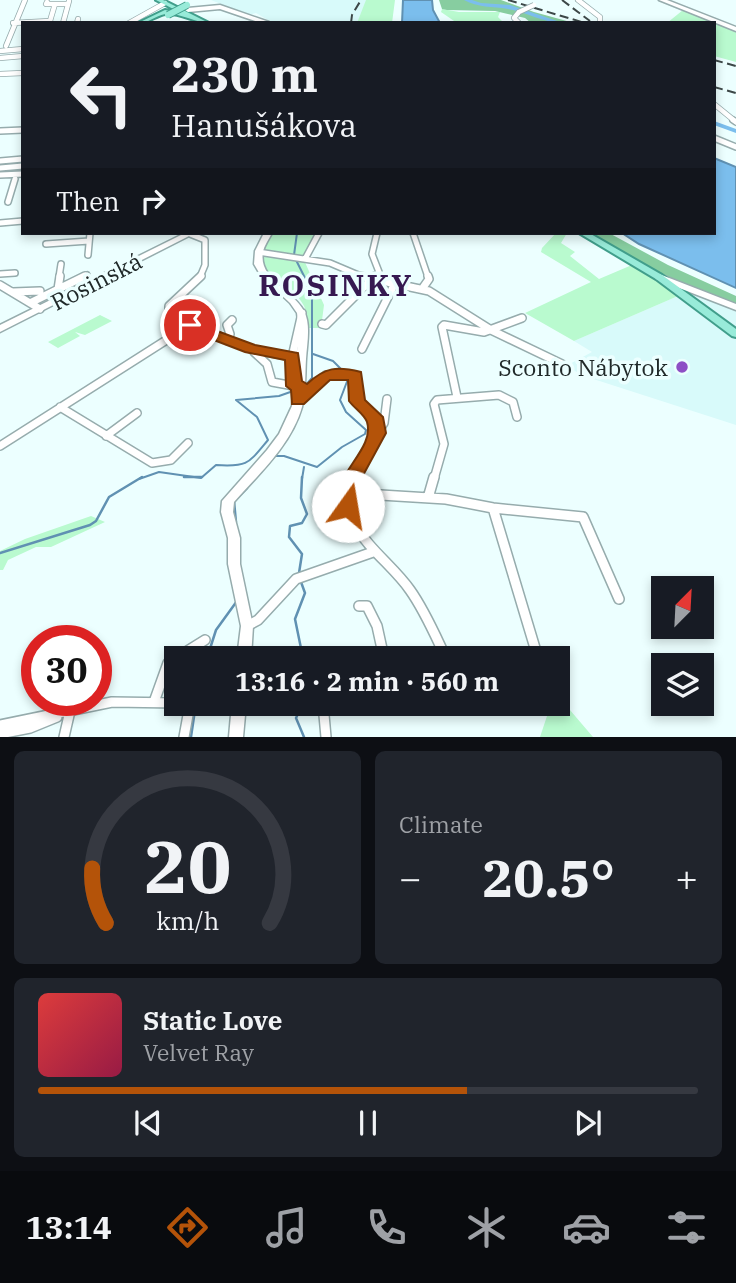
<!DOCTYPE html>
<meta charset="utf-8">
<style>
body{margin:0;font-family:"IBM Plex Serif",serif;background:#20242c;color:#f1f3f6;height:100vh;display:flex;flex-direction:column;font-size:26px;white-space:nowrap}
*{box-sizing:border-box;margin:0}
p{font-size:23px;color:#9ea1a6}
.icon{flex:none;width:38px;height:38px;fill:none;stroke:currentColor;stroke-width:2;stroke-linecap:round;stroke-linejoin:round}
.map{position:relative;height:737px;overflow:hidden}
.details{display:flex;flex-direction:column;gap:14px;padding:14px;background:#0d0f14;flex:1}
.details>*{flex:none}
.guide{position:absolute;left:21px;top:21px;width:695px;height:214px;border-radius:0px;box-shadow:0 4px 10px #0003;background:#171b24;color:#f1f3f6;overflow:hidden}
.needle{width:46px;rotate:24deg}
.controls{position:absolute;left:651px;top:576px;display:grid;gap:14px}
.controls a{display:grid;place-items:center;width:63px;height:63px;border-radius:0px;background:#171b24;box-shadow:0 4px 10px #0003;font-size:35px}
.speed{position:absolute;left:21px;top:625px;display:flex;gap:14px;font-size:35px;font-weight:700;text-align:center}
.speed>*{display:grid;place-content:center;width:91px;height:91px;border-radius:50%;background:#171b24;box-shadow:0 4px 10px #0003;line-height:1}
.speed .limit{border:10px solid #d22;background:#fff;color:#111}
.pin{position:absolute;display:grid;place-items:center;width:60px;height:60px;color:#fff;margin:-30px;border:4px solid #fff;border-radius:50%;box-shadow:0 2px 7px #0007}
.me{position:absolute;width:77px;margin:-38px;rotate:13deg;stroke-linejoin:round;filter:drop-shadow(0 0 5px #0008)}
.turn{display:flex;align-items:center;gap:24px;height:147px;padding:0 35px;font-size:32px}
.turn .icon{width:91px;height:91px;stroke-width:2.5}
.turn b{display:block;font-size:49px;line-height:60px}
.then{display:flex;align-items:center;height:66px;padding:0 35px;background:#0003;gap:14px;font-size:26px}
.big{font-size:52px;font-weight:700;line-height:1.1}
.details .widget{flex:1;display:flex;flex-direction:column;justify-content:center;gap:10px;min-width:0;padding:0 24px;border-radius:10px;background:#20242c}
.details .dial{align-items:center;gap:0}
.dial svg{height:182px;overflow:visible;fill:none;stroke:#363941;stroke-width:7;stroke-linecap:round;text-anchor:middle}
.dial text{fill:#f1f3f6;stroke:none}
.song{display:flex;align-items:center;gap:21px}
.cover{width:84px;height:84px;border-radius:10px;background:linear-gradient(135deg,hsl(0 70% 55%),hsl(340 70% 35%))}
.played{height:7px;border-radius:4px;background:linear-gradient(90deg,#b45309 65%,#363941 65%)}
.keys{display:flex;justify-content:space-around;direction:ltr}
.heat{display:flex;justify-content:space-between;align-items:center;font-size:38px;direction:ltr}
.details .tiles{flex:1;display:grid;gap:14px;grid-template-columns:1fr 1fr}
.widget:last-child{grid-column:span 2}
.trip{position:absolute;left:164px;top:646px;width:406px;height:70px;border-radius:0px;background:#171b24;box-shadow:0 4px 10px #0003;font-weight:700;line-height:70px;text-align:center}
.tab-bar{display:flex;height:112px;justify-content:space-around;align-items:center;background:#090b0e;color:#9ea1a6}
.tab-bar .icon{width:49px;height:49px}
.tab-bar .current{color:#b45309}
.tab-bar b{font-size:32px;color:#f1f3f6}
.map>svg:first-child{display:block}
.built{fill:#d8fafa}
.green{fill:#b9facf}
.forest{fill:#87cda0}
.water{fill:#7bbeed;stroke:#6091b2;stroke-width:2}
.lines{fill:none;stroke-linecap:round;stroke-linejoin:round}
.stream-far1{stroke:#6091b2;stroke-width:2}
.stream{stroke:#6091b2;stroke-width:2.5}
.river{fill:#7bbeed;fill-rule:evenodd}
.street-far3-casing{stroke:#96acad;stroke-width:6}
.street-far2-casing{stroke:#96acad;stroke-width:8}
.street-far1-casing{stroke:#96acad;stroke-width:10}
.street-casing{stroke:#96acad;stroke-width:12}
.secondary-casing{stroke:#96acad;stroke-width:3}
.primary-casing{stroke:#419e8b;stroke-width:4}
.street-far3{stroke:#fff;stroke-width:4.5}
.street-far2{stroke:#fff;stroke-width:5}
.street-far1{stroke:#fff;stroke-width:7}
.street{stroke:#fff;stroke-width:9}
.secondary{fill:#fff;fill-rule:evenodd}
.primary{fill:#98ebd9;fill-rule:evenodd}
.rail{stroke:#3d4848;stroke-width:2;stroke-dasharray:9 4.5;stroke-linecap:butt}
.street-bridge-casing{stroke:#96acad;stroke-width:6;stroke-linecap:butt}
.primary-bridge-casing{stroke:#419e8b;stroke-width:8;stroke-linecap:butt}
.street-bridge{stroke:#fff;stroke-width:4.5}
.primary-bridge{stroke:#98ebd9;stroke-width:6}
.route{fill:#b45309;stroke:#753606;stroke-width:2}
.poi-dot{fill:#8d4fc5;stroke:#ecffff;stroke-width:2.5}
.labels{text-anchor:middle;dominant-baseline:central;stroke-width:7;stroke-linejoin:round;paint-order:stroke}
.street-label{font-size:23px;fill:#202929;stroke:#ecffff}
.poi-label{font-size:23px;fill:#202929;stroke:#ecffff;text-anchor:end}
.district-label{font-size:30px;font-weight:bold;letter-spacing:2px;fill:#361951;stroke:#ecffff}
</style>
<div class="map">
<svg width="736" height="737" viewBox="0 0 736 737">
<rect width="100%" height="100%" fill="#ecffff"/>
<path class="built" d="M 211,0 L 367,0 L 357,23 L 273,23 L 256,13 L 249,15 Z
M 684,283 L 736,305 L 736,425 L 584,376 L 566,366 L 592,352 L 574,341 L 678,296 Z"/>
<path class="green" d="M 366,0 L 395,0 L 392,23 L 357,23 Z
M 442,9 L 459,12 L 500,12 L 498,17 L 504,23 L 457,23 L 441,12 Z
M 683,10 L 736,30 L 736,62 L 714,56 L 714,23 L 667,23 Z
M 272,233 L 317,233 L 304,260 L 324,305 L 321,328 L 308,328 C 307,321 307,312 304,306 C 288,273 241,286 272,233 Z
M 556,233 L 567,233 L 561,243 L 575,252 L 570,256 L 599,279 L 639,262 L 684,283 L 678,296 L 574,341 L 525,313 L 591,282 L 541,252 L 542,248 Z
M 100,315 L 112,321 L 85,335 L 75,332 L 80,336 L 58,348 L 48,342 Z
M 91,516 L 105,522 L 51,547 L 36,547 L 8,560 L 3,570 L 0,570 L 0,551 L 25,539 Z
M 558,696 L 593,737 L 540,737 L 551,704 L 558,704 Z"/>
<path class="forest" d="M 439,0 L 501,0 L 534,12 L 574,23 L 531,23 L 525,18 L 495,11 L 447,10 L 442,9 Z
M 590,233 L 609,233 L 668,265 L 736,296 L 736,305 L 661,275 Z"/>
<path class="water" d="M 403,0 L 432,0 L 433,10 L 440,23 L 402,23 Z
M 714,158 L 736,167 L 736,288 L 639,244 L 622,233 L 714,233 Z"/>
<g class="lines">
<path class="stream-far1" d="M 294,255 L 297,233
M 296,260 L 312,292 L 312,378 L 304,387
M 313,354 L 333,361 L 346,374
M 274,456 L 284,456 L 317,467 L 342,447 L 365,434 L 366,430 L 346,412 L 340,400 L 348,379
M 257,476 L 264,468
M 139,479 L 159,472 L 201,478 L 216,465 C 248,467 248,464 268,440 L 257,417 L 236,400 L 279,396 L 296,390
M 302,479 L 304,467"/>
<path class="stream" d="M 184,477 L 202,477
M 236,522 L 234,501 L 247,488
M 0,553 L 90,525 L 96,521 L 109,497 L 142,477
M 299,573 L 302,554 L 289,537 L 290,526 L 302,523 L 307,514 L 301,498 L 302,477
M 301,582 L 305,593 L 295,619 L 303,658
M 207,658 L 216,630 L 237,601
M 303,704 L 296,718 L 304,737
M 191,737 L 195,710"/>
<path class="river" d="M 464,0 L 472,0 L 481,3 L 510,5 L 563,23 C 543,23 527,12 508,9 C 492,6 478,8 464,0 Z
M 714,121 L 736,129 L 736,133 L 714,125 Z"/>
<defs>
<path id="street-far3" d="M 578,0 L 600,17 L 600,23
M 47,2 L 46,4 L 55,4
M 519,12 L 514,18 L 519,23
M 13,23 L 50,21 L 55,4 L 68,4
M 63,23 L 69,1
M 77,23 L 78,19
M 129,23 L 165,3
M 6,46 L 25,0
M 0,51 L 23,49
M 0,58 L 23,56
M 0,74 L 23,73
M 714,104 L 736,122"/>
<path id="street-far2" d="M 733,120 L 736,122
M 0,131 L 23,130
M 714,138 L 736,147
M 0,161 L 23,159
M 0,168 L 23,166
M 0,175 L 23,174
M 8,202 L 15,179
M 0,223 L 23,221
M 413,233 L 428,277
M 190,234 L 205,240 L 205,265 L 200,277
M 46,244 L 89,241
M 258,252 L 330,263 L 363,277
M 88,255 L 90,233
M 305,259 L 319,233
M 0,274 L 15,273
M 59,277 L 61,264
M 82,277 L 87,275
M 374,277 L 379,272 L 372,254 L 377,233"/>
<path id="street-far1" d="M 201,276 L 169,306 L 169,316 L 251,349 L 292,357
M 359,276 L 429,291 L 491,330 L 562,364
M 0,285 L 40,309
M 58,289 L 60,276
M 422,289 L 429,279 L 428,276
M 13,292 L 40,291
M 30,303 L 85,276
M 322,324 L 326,325 L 375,276
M 228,341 L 230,334 L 227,325 L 232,320
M 362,349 L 394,285
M 254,352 L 267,364 L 272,382 L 294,386
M 299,385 L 294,386 L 292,357 L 302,313
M 457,397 L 442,327 L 444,325 L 484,332 L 522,318
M 298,401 L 326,375 L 356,376 L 356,399 C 362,407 371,412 376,421 C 384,438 361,464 353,479
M 60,407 L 152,463 L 171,460 L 188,443
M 378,433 L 384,423 L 387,399
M 106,436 L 137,413
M 0,446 L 190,325
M 434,479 L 444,444 L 434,404 L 437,400 L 499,395 L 513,402 L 517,417"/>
<path id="street" d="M 354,477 C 332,527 386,555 410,590 C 425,611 435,635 446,658
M 348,493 L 446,499 L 493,508 L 583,517 L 619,599
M 428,498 L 434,477
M 493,508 L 538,658
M 359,606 L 367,606 L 377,626 L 384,658
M 247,626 L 258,620 L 296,579 L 373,552
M 154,702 L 168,663 L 205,640
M 182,704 L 238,709
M 323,704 L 326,737
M 0,725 L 112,702 L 177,703
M 0,734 L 30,728 L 57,717
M 64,737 L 70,711
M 184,737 L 190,704"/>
<path id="secondary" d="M 659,0 L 667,0 L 736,27 L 736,31 Z
M 220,5 L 269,22 L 270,23 L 261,23 L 220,9 L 188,12 L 185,10 L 188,8 Z
M 185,233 L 195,233 L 0,332 L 0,325 Z
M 264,233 L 272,233 C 269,239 264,246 263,252 C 258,279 293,290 304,311 C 311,325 307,343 306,359 C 305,374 306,392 302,407 C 291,445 259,474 234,502 L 233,512 L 240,538 L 240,564 L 253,626 L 251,658 L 237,658 L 241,626 L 228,564 L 228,538 L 221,512 L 222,501 L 267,450 L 279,434 L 292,406 L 299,329 L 297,313 L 290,303 L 261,276 L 254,264 L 255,251 Z
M 659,274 L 736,304 L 736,310 L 656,279 L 655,277 L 656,275 Z
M 232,704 L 246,704 L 243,737 L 229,737 Z"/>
<path id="primary" d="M 156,0 L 163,0 L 209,23 C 195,23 179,12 165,14 C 155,16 149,23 138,23 L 165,10 L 181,13 Z
M 579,233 L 589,233 L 662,275 L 736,329 L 736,337 L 732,336 L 656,279 Z"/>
</defs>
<use href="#street-far3" class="street-far3-casing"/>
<use href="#street-far2" class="street-far2-casing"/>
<use href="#street-far1" class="street-far1-casing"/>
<use href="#street" class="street-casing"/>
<use href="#secondary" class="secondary-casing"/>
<use href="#primary" class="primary-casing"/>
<use href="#street-far3" class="street-far3"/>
<use href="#street-far2" class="street-far2"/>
<use href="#street-far1" class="street-far1"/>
<use href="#street" class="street"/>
<use href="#secondary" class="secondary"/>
<use href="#primary" class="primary"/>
<path class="rail" d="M 508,0 L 585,23
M 562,0 L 590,21
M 351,23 L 352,15 L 361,0
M 714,60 L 736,66
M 714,87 L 736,93"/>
<defs>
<path id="street-bridge" d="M 519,12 L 534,5"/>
<path id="primary-bridge" d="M 168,15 L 187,5"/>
</defs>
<use href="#street-bridge" class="street-bridge-casing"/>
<use href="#primary-bridge" class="primary-bridge-casing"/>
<use href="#street-bridge" class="street-bridge"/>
<use href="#primary-bridge" class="primary-bridge"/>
</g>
<path class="route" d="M 190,321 L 255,345 L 298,353 L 302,381 L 307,384 C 325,367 337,366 361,372 L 365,400 L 383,417 L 386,433 L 361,479 L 355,510 L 342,510 C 324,479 376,452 367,422 C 364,414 354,408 349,401 L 348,380 L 330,380 L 304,404 L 292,404 L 291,390 L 286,386 L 285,360 L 245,352 L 185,329 L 183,325 Z"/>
<circle class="poi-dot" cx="682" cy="367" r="7"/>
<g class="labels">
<g class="street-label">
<text transform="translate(96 281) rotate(-27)">Rosinská</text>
</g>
<g class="poi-label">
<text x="668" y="367">Sconto Nábytok</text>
</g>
<g class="district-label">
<text x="336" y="284">ROSINKY</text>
</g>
</g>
</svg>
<div class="controls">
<a><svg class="needle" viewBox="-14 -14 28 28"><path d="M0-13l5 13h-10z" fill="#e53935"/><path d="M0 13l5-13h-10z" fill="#9ea1a6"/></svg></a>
<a><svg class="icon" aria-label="layers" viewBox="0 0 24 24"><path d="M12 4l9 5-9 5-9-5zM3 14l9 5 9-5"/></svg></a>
</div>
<div class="speed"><div class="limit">30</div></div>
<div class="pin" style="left:190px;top:325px;background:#d93025"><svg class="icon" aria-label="arrive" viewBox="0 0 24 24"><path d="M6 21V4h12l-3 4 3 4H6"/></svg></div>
<svg class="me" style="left:348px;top:506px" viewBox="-20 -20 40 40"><circle r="19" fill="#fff"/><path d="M0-13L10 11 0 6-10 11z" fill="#b45309"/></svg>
<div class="trip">13:16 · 2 min · 560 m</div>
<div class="guide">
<div class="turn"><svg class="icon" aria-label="left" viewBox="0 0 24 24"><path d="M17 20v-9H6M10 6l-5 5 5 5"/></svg><div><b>230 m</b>Hanušákova</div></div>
<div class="then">Then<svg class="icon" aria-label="right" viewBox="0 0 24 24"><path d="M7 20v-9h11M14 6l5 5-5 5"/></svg></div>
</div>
</div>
<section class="details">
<div class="tiles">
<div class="widget dial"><svg viewBox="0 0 100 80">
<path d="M14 69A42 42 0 1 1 86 69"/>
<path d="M14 69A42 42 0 0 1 8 45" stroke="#b45309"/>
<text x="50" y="56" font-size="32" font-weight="700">20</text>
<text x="50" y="72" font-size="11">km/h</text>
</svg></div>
<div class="widget"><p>Climate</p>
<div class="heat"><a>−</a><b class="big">20.5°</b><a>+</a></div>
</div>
<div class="widget">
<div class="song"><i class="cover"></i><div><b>Static Love</b><p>Velvet Ray</p></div></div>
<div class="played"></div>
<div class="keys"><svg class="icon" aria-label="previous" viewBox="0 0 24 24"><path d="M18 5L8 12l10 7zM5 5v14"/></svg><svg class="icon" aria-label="pause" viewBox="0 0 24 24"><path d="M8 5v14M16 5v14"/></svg><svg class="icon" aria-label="next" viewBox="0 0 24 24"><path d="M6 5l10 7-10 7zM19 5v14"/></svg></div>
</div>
</div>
</section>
<nav class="tab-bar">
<b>13:14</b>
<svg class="icon current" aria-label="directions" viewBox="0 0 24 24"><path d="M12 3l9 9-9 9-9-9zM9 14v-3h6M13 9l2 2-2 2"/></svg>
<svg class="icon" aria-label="music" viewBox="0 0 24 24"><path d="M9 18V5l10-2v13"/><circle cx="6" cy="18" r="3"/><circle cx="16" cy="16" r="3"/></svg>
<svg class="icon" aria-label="phone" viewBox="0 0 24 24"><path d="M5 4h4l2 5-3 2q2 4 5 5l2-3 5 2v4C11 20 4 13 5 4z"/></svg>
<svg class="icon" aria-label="climate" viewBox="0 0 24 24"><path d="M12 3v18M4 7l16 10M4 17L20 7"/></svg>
<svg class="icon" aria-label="car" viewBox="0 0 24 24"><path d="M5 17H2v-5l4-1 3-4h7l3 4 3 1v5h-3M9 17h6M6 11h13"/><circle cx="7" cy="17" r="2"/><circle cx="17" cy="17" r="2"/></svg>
<svg class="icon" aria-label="filters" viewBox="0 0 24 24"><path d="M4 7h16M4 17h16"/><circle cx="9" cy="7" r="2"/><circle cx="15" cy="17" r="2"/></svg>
</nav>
